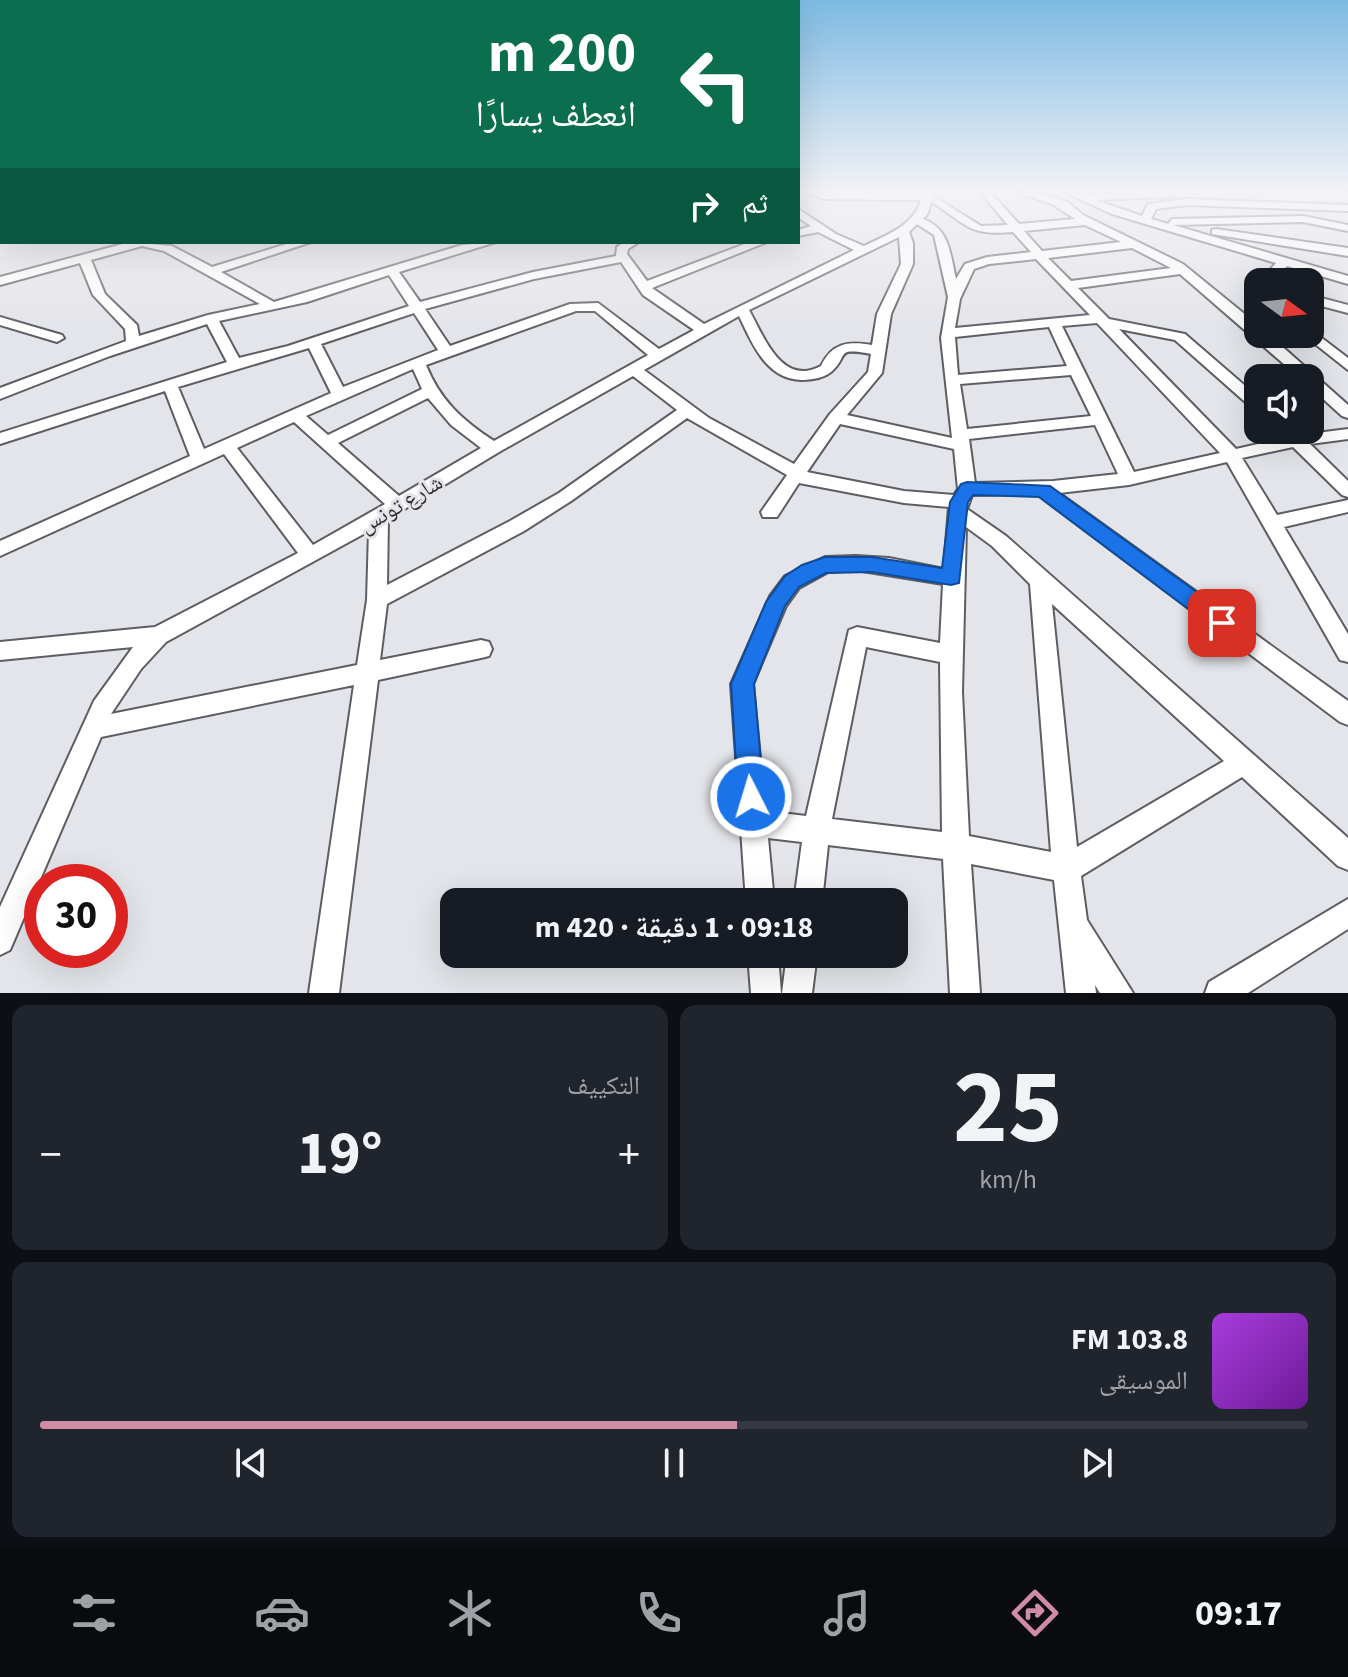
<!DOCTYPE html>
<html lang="ar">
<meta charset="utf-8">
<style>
body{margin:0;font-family:"Source Sans 3","Noto Naskh Arabic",sans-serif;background:#20242c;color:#f1f3f6;direction:rtl;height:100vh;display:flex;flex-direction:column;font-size:30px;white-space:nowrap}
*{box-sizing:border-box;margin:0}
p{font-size:26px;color:#9ea1a6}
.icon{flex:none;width:44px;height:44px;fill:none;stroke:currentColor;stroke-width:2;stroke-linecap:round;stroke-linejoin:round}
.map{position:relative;height:993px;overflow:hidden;direction:ltr}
.details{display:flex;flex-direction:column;gap:12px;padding:12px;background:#0d0f14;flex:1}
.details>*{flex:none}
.top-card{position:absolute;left:0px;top:0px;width:800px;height:244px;box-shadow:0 8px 32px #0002;direction:rtl;background:#0b6e4f;color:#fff;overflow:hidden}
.needle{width:52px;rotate:105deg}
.fabs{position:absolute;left:1244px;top:268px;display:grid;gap:16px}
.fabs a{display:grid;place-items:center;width:80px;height:80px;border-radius:16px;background:#171b24;box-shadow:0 8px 32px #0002;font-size:40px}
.speed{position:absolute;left:24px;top:864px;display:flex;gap:16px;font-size:40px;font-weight:700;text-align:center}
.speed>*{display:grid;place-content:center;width:104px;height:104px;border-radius:50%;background:#171b24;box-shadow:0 8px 32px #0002;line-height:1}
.speed .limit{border:12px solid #d22;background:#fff;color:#111}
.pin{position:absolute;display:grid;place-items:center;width:68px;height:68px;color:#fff;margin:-34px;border-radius:16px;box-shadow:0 4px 12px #0006}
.me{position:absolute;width:88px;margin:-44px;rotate:355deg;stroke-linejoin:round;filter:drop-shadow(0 0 6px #0008)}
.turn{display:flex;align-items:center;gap:28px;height:168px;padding:0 32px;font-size:36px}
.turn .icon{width:104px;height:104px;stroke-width:2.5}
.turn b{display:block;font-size:56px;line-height:68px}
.then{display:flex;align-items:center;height:76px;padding:0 32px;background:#0003;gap:16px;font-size:30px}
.big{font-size:60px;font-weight:700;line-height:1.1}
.details .card{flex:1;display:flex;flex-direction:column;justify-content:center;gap:12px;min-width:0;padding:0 28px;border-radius:16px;background:#20242c}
.details .dial{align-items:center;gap:0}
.dial b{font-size:104px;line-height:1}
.song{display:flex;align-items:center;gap:24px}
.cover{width:96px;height:96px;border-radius:12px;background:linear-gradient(135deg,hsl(280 70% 55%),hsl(280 70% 35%))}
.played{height:8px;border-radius:4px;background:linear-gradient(90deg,#cf8ca4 55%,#363941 55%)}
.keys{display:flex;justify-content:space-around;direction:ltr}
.heat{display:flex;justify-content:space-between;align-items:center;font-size:44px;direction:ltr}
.details .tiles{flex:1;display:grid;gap:12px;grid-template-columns:1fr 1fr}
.card:last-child{grid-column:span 2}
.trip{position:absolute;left:440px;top:888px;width:468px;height:80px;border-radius:16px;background:#171b24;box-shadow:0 8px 32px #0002;font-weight:700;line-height:80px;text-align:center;direction:rtl}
.dock{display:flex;height:128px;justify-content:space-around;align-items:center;background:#090b0e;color:#9ea1a6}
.dock .icon{width:56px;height:56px}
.dock .current{color:#cf8ca4}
.dock b{font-size:36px;color:#f1f3f6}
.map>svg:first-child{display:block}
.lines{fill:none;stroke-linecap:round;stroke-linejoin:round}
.minor-casing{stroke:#5d5e63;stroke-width:4}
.minor{fill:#fff;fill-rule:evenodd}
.route{fill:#1a73e8;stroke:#114b97;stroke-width:2}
.labels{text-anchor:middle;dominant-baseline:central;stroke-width:6;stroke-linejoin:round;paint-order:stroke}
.street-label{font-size:22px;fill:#2d2d30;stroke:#e4e5ea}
</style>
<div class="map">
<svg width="1348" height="993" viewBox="0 0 1348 993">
<rect width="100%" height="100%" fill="#e4e5ea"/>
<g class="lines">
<defs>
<path id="minor" d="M 804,192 L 934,192 L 933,196 L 981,226 L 1008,225 L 980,192 L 990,192 L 1019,224 L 1075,219 L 1052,204 L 1016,192 L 1032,192 L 1066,201 L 1083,215 L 1183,264 L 1258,325 L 1258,334 L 1268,334 L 1348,405 L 1348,418 L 1342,416 L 1310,387 L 1310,378 L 1300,378 L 1180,274 L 1078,288 L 1109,319 L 1185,334 L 1258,397 L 1258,410 L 1252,408 L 1175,340 L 1119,329 L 1236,449 L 1284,438 L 1278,430 L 1296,430 L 1301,435 L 1348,429 L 1348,439 L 1310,444 L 1348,481 L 1348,497 L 1342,495 L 1293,447 L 1242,458 L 1277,515 L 1348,500 L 1348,512 L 1284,527 L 1348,634 L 1348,662 L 1340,660 L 1227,462 L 1129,485 L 1059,493 L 1348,701 L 1348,725 L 1340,722 L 1037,494 L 972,495 L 967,509 L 1006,536 L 1348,838 L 1348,870 L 1338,866 L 1242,777 L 1081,876 L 1087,920 L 1133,993 L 1100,993 L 1095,985 L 1096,993 L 1066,993 L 1054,880 L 971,864 L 980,993 L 950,993 L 943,859 L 828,845 L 822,902 L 794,902 L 802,842 L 768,838 L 774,902 L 746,902 L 731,684 L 770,596 L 785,576 L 825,557 L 856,556 L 889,558 L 944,569 L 949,507 L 904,503 L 799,483 L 777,517 L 763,517 L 761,512 L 787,475 L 687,418 L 571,501 L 524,531 L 387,604 L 380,660 L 481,640 L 489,642 L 492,649 L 489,656 L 481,658 L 378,680 L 339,993 L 309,993 L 354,685 L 101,737 L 10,950 L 0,955 L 0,907 L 94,701 L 133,647 L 0,660 L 0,642 L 155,627 L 298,553 L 224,454 L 0,556 L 0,541 L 190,456 L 165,391 L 0,444 L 0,433 L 227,362 L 207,324 L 110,356 L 0,399 L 0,388 L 126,341 L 125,329 L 93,295 L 80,263 L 0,285 L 0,277 L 130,242 L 172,246 L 212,267 L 293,242 L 311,242 L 221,272 L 274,302 L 462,245 L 496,242 L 399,272 L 420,302 L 533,272 L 616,256 L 617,247 L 624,242 L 639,242 L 628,249 L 627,254 L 647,281 L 750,242 L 767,242 L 652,288 L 704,324 L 854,250 L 818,232 L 798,236 L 798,230 L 811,226 L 798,217 L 798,209 L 836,234 L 864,246 C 886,235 914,226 921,200 L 824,199 ZM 931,202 C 968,224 966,236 1013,232 L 1031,252 L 987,257 L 965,264 L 956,279 C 950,254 950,229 923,219 L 928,213 ZM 917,224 L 934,235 L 948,297 L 941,338 L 952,438 L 847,415 L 882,373 L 891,314 L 913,264 L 913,243 L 909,232 ZM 1085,225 L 1121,242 L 1042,251 L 1024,231 ZM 899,237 L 901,264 L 877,314 L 872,345 C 848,341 832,343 821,366 C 782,387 764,337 749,310 ZM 142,246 L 164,251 L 260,304 L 208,315 L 139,336 L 137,325 L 105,294 L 91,260 ZM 1132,248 L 1171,268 L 1071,281 L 1048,258 ZM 1036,259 L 1090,315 L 955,328 L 960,299 L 974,269 L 989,264 ZM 621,262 L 643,295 L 694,330 L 659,349 L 598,303 L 570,304 L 450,346 L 425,309 L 534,279 ZM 389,275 L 409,306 L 288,346 L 239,358 L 219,321 L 307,302 ZM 576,311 L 595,311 L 648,355 L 494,441 C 462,420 440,400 426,365 ZM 414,313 L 438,350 L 343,387 L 321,344 ZM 739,316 C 752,343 766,379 801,380 C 811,380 824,378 831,372 C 850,356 833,347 871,354 L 868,372 L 830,414 L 794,464 L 709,418 L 644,370 ZM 1097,323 L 1220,453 L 1134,472 L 1062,326 ZM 1049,327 L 1067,366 L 958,375 L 955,337 ZM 309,348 L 331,393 L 204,449 L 178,387 ZM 413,369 L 422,389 L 328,435 L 306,416 ZM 1071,375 L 1091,416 L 967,429 L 960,384 ZM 633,376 L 677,410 L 559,493 L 510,521 L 387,585 L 388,519 L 499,452 ZM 428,398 L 451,425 L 481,448 L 399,496 L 338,443 ZM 294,422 L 385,504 L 313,545 L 237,448 ZM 840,424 L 954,449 L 958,489 L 954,495 L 904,491 L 807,472 ZM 1095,425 L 1118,474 L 1053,481 L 975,483 L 969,439 ZM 966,527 L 992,546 L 1030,584 L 1051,852 L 969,836 L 962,692 ZM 369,531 L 367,600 L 357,665 L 111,714 L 141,669 L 166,642 ZM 856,570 L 943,584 L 940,643 L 857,627 L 849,630 L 806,816 L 765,811 L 753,684 L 786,606 L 799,588 L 828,572 ZM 1052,604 L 1224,761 L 1077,847 ZM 866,647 L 940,662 L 942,832 L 832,819 Z
M 1064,192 L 1084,195 L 1173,192 L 1173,196 L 1169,197 L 1096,200 L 1142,216 L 1148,204 L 1187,199 L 1348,205 L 1348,211 L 1187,205 L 1156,209 L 1151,219 L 1168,224 L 1172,219 L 1303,216 L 1348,225 L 1348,231 L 1303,222 L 1173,225 L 1348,276 L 1348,284 L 1287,266 L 1272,282 L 1259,282 L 1276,263 L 1112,214 Z
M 0,193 L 2,193 L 2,199 L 0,199 Z
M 1216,229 L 1348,248 L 1348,256 L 1212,234 L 1212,230 Z
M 1310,295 L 1348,305 L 1348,313 L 1310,303 Z
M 0,317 L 62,335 L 64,338 L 57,342 L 0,325 Z
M 1310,329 L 1348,358 L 1348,370 L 1305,336 L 1304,334 L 1310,334 Z
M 1348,899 L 1348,929 L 1248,993 L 1205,993 L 1209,982 Z
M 748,954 L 778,954 L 781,993 L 751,993 Z
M 787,954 L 817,954 L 812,993 L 782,993 Z"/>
</defs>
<use href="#minor" class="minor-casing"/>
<use href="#minor" class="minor"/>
</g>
<linearGradient id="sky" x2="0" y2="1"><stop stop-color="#7dbae3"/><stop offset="0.58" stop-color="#f3f3f6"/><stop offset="1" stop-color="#f3f3f6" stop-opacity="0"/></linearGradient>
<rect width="1348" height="331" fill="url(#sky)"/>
<path class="route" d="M 967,482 L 1050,486 L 1230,616 L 1233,623 L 1230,629 L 1222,631 L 1215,629 L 1039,497 L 973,495 L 968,502 L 959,583 L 951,585 L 872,572 L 826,573 L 799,587 L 785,606 L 754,684 L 764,797 L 760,806 L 751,810 L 742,806 L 738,797 L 731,684 L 766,602 L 785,576 L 802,565 L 825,557 L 872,557 L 942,568 L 950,502 L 961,484 Z"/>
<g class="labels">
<g class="street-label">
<text transform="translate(401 504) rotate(-31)">شارع تونس</text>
</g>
</g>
</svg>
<div class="fabs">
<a><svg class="needle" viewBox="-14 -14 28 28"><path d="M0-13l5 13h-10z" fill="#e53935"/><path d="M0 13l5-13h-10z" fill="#9ea1a6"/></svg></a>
<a><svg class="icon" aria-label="sound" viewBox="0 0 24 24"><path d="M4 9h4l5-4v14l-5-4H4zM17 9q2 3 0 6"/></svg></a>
</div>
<div class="speed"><div class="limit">30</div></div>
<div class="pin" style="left:1222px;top:623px;background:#d93025"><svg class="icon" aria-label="arrive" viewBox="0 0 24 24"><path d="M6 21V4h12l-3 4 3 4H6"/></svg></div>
<svg class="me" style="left:751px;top:797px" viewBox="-20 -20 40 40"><circle r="17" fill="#1a73e8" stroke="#fff" stroke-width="3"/><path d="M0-11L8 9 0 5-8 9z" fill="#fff"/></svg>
<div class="trip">09:18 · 1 دقيقة · 420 m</div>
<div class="top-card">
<div class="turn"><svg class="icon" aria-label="left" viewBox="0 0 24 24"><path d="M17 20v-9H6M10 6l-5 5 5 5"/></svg><div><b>200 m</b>انعطف يسارًا</div></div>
<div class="then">ثم<svg class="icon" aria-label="right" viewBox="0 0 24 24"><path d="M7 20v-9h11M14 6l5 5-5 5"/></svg></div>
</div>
</div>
<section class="details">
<div class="tiles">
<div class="card dial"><b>25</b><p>km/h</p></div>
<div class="card"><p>التكييف</p>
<div class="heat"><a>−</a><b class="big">19°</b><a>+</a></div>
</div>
<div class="card">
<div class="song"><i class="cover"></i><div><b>103.8 FM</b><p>الموسيقى</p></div></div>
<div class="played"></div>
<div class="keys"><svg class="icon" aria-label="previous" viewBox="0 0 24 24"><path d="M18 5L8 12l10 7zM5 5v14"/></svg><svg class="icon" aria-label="pause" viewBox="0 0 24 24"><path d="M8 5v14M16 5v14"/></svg><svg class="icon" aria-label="next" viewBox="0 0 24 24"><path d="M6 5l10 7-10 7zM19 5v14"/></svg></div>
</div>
</div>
</section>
<nav class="dock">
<b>09:17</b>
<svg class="icon current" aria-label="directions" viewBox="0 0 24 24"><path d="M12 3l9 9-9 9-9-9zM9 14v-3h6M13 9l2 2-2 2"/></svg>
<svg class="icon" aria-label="music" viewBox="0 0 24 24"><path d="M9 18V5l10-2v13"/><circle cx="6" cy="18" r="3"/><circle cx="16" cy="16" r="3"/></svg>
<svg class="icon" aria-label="phone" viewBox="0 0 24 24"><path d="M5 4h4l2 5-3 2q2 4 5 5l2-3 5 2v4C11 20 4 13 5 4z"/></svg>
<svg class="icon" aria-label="climate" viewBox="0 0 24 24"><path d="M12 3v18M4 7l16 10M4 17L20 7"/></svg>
<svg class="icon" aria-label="car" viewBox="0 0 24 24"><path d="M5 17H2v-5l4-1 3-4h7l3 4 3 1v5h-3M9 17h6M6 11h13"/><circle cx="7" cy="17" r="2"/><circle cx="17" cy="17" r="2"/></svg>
<svg class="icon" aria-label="filters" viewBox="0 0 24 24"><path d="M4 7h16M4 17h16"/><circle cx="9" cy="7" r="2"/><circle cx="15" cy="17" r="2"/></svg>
</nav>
